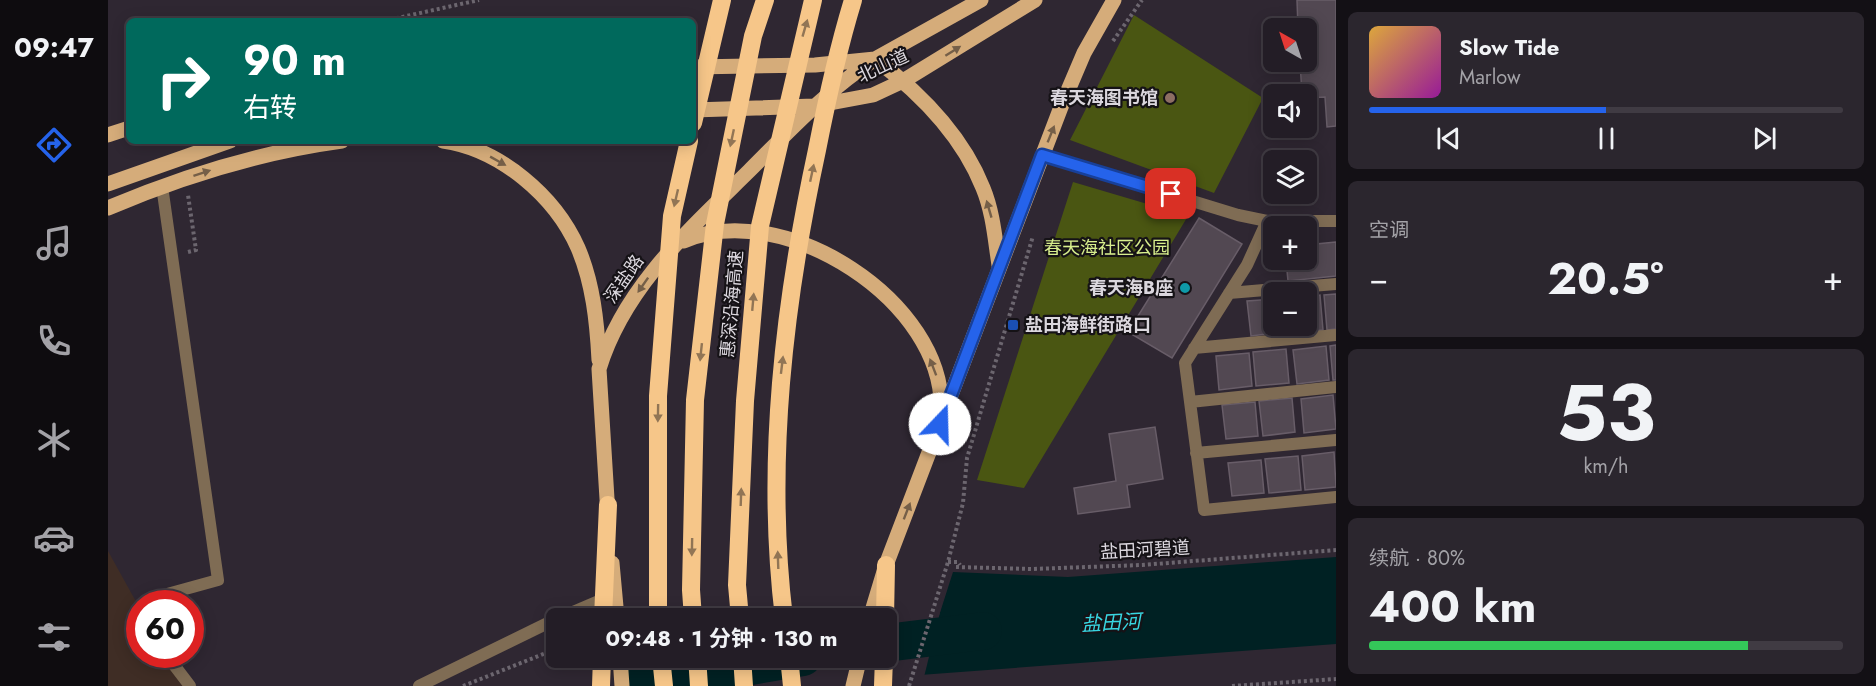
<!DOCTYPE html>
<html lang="zh">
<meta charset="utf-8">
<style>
body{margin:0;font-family:Jost,"Noto Sans SC",sans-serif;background:#2b262e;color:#f1f3f6;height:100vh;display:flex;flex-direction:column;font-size:22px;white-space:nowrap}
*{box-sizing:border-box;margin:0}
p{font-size:20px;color:#a3a2a7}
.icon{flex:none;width:33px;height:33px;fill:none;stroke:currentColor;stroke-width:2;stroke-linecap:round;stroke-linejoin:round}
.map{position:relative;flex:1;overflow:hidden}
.details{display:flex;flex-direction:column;gap:12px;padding:12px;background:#131015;width:540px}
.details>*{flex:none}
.guide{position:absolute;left:18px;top:18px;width:570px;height:126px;border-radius:9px;box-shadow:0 3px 15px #0003,0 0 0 2px #403b43;background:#00695c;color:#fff;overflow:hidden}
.needle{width:39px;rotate:321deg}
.fabs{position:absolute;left:1155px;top:18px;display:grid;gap:12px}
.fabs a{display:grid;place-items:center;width:54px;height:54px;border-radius:9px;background:#231d26;box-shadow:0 3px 15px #0003,0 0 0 2px #403b43;font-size:30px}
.speed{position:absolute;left:18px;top:590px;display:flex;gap:12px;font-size:30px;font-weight:700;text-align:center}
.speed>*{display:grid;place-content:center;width:78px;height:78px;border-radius:50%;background:#231d26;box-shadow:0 3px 15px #0003,0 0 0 2px #403b43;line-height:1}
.speed .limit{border:9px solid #d22;background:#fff;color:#111}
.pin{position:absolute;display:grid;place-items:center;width:51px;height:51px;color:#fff;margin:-26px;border-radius:12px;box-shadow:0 3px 9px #0006}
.me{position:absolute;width:66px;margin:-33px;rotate:21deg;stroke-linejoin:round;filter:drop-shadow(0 0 4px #0008)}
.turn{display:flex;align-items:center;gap:21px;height:126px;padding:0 18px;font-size:27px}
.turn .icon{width:78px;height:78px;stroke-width:2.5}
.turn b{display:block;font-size:42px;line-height:51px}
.big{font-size:45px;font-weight:700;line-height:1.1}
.details .card{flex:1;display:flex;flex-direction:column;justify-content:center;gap:9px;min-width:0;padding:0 21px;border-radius:9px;background:#2b262e}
.details .dial{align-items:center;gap:0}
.dial b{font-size:78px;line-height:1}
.song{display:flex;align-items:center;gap:18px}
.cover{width:72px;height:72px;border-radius:9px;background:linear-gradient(135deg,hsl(40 70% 55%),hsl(300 70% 35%))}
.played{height:6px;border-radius:3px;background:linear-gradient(90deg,#2563eb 50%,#403b43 50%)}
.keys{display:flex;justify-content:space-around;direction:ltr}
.heat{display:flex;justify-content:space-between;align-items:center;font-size:33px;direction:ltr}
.charge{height:9px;border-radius:4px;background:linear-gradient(90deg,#34c759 80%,#403b43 0)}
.trip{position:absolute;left:438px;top:608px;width:351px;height:60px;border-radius:9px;background:#231d26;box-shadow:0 3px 15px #0003,0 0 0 2px #403b43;font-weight:700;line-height:60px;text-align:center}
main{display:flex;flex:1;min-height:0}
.dock{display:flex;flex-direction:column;width:108px;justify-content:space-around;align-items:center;background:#0e0c0f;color:#a3a2a7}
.dock .icon{width:42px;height:42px}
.dock .active{color:#2563eb}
.dock b{font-size:27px;color:#f1f3f6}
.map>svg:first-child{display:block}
.education{fill:#3f2d25}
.green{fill:#4a5612}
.water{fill:#002123}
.pier{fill:#2f2732}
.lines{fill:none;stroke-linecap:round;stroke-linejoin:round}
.river{stroke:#002123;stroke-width:38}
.building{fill:#524852;stroke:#685d68;stroke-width:1.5}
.path{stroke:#6c666f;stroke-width:4;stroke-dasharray:3 3;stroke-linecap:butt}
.street{stroke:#7f6c54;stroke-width:12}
.primary{stroke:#d5ac7a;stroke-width:15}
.highway{stroke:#f6c689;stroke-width:18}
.oneway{fill:#917555}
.oneway2{fill:#755f48}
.route-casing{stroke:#184099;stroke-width:15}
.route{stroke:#2563eb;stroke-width:10}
.education-dot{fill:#8d6e63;stroke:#151216;stroke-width:2}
.culture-dot{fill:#0f9aa8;stroke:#151216;stroke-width:2}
.transit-dot{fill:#1a4fb4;stroke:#151216;stroke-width:2}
.labels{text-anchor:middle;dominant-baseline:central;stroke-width:4.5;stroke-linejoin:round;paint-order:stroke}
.street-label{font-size:18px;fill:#dbd7de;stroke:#151216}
.poi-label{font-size:18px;font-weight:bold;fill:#dbd7de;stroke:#151216;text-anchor:end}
.park-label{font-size:18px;fill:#d8ef8d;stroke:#151216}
.water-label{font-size:20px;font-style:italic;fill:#38d6e1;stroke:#151216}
</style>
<main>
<nav class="dock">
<b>09:47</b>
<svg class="icon active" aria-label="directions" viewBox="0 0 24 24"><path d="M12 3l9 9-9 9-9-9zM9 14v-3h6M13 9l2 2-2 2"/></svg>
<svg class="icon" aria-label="music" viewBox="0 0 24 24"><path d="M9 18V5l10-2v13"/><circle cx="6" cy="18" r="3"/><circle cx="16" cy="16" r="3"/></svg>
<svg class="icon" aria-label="phone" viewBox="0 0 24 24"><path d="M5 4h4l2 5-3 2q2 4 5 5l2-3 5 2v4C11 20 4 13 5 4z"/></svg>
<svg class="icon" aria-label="climate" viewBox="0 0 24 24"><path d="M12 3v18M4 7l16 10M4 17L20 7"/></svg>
<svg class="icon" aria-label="car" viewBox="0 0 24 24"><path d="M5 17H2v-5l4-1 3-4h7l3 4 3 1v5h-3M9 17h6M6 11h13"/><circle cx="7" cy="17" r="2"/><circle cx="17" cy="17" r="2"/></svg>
<svg class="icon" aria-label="filters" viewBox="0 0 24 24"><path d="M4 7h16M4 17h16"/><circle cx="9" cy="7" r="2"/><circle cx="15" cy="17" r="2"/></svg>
</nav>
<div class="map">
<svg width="1228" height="686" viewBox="0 0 1228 686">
<rect width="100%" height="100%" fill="#2f2732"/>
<path class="education" d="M 0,551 L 31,607 L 32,654 L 58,654 L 82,686 L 0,686 Z"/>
<path class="green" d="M 1026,15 L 1155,98 L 1106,193 L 962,140 Z
M 965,182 L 1080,216 L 916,488 L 869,480 Z"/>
<path class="water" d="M 1228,557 L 1228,644 L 812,675 L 845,572 L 960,577 Z"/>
<path class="pier" d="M 842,572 L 816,677 L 811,677 L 809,674 Z"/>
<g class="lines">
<path class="river" d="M 778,643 L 875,631
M 527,686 L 695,657"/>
</g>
<path class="building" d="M 1189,0 L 1228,0 L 1228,126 L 1219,127 L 1217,97 L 1198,98 L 1198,94 L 1194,94 L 1192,62 L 1198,62 L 1198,28 L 1190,28 Z
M 1091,218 L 1134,244 L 1064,358 L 1020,332 Z
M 1228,242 L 1228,276 L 1180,281 L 1178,260 L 1198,260 L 1198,245 Z
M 1228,294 L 1228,329 L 1219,330 L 1216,295 Z
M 1212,295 L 1215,330 L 1183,333 L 1182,326 L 1198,326 L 1198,297 Z
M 1166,299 L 1166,326 L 1174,326 L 1175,332 L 1143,336 L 1139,301 Z
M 1228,345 L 1228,380 L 1225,380 L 1222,346 Z
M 1218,346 L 1221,380 L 1189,384 L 1185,350 Z
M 1178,349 L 1181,383 L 1148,386 L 1145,352 Z
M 1141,353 L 1144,386 L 1111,390 L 1108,356 Z
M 1225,395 L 1228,429 L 1196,433 L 1193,399 Z
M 1184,398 L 1187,432 L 1155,436 L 1151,401 Z
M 1147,402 L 1150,436 L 1118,439 L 1114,405 Z
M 1047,427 L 1055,479 L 1019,485 L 1022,507 L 970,514 L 966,488 L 1008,481 L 1001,434 Z
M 1226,452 L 1228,487 L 1197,490 L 1194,456 Z
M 1190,456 L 1193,490 L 1161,493 L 1157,459 Z
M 1153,460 L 1156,493 L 1124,496 L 1120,463 Z"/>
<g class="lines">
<path class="path" d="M 276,21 L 371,0
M 1005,41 L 1034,0
M 80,252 L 88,250 L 80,195
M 840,562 L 850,562 L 852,565
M 848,567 L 924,569 L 1034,565 L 1228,550
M 355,686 L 448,649
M 801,686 L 840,562 L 855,503 L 859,458 L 925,236
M 1124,686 L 1228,679"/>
<path class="street" d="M 934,155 L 1130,215 L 1159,221 L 1228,221
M 1159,221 L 1139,265 L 1077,363 L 1096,510 L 1228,497
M 1121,293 L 1228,284
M 1086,348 L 1228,335
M 1082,402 L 1228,387
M 1088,453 L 1228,440
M 53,603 L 52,596 L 110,580 L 54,186
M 451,618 L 500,597
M 61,654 L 63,661 L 82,686
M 311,686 L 448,619"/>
<path class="primary" d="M 767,59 C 811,92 854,135 875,188 C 885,212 887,239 891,265
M 585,67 L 707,65 L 767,59 L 873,0
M 585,110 L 706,106 L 765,95 L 795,81 L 927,0
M 0,135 L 21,128
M 335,141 C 392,149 447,196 470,248 C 485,283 489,322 491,360
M 0,184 L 122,141
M 0,208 C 75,176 153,152 234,141
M 576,241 C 674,197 839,302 833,412
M 500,515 L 491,369 C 516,287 582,229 641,171 C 681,131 719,90 767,59
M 504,563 L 509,618
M 762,618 L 778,565 L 953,107 L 976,53 L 1006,0
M 512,657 L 514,686
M 745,686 L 752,657"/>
<path class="highway" d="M 585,123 L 614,0
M 495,618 L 500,505
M 550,618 L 550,396 L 564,216 L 581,141
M 585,618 L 583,590 L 587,400 L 607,224 L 645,36 L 657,0
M 632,618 L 629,585 L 637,401 L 652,226 L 705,0
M 676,618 C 657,462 676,303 709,150 C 719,99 730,49 745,0
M 777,618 L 778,565
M 553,657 L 556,686
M 589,657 L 591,686
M 634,657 L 636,686
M 681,657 L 684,686
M 493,686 L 494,657
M 775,686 L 776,657"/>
</g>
<defs><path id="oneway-solid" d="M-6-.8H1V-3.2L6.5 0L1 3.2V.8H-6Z" transform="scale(1.5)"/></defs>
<g class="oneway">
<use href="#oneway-solid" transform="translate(697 28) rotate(-74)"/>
<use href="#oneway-solid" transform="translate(624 138) rotate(102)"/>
<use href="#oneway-solid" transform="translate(704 173) rotate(-78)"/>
<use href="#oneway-solid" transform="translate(568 198) rotate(103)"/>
<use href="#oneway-solid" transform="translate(645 302) rotate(-85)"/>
<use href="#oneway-solid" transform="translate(593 352) rotate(96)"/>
<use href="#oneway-solid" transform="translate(674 365) rotate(-83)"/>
<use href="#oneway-solid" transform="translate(550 413) rotate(91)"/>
<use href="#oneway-solid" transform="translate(633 497) rotate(-88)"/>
<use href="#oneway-solid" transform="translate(584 547) rotate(91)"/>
<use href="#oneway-solid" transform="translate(670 560) rotate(-92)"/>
</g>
<g class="oneway2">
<use href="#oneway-solid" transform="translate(845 51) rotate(-32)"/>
<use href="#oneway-solid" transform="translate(943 134) rotate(-68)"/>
<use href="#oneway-solid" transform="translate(390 161) rotate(29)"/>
<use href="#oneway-solid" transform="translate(94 173) rotate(-18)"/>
<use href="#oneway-solid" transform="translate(881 209) rotate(-106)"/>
<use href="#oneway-solid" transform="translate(535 285) rotate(125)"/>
<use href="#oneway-solid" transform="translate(825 367) rotate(-111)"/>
<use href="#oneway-solid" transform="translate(799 511) rotate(-69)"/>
</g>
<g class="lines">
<defs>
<path id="route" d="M 832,424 L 934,155 L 1063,194"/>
</defs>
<use href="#route" class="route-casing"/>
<use href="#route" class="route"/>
</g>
<circle class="education-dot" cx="1062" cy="98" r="6"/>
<circle class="culture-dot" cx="1077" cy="288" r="6"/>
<rect class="transit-dot" x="899" y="319" width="12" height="12" rx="3"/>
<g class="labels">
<g class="street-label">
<text transform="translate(775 66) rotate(-25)">北山道</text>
<text transform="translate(516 279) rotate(-55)">深盐路</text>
<text transform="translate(624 304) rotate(-85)">惠深沿海高速</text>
<text transform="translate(1037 550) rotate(-3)">盐田河碧道</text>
</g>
<g class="poi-label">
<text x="1050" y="98">春天海图书馆</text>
<text x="1065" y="288">春天海B座</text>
<text x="917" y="325" text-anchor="start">盐田海鲜街路口</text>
</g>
<g class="park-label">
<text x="999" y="248">春天海社区公园</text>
</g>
<g class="water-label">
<text transform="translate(1003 623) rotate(-3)">盐田河</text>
</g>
</g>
</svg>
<div class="fabs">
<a><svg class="needle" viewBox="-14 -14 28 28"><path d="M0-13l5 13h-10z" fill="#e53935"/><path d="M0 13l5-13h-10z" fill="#a3a2a7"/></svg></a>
<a><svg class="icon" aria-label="sound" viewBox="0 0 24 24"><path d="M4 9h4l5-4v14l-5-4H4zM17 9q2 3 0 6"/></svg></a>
<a><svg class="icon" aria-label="layers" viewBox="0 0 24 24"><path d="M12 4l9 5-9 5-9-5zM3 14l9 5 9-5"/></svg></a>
<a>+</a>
<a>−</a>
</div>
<div class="speed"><div class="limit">60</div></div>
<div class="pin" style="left:1063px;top:194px;background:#d93025"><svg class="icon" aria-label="arrive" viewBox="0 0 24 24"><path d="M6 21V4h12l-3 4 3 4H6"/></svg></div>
<svg class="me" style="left:832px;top:424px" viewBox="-20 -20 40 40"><circle r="19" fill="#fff"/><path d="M0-13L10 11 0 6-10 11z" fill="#2563eb"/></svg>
<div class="trip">09:48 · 1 分钟 · 130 m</div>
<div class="guide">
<div class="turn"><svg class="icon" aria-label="right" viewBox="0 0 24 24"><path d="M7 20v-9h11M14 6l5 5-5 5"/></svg><div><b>90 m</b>右转</div></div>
</div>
</div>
<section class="details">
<div class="card">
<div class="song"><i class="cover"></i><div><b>Slow Tide</b><p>Marlow</p></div></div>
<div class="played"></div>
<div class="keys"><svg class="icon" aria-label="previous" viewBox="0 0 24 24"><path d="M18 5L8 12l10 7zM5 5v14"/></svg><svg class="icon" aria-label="pause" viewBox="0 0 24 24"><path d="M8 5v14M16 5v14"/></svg><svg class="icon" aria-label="next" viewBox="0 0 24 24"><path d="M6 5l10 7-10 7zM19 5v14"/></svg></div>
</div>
<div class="card"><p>空调</p>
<div class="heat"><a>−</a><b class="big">20.5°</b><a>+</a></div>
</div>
<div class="card dial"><b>53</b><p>km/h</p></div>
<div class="card"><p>续航 · 80%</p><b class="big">400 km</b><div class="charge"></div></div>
</section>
</main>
